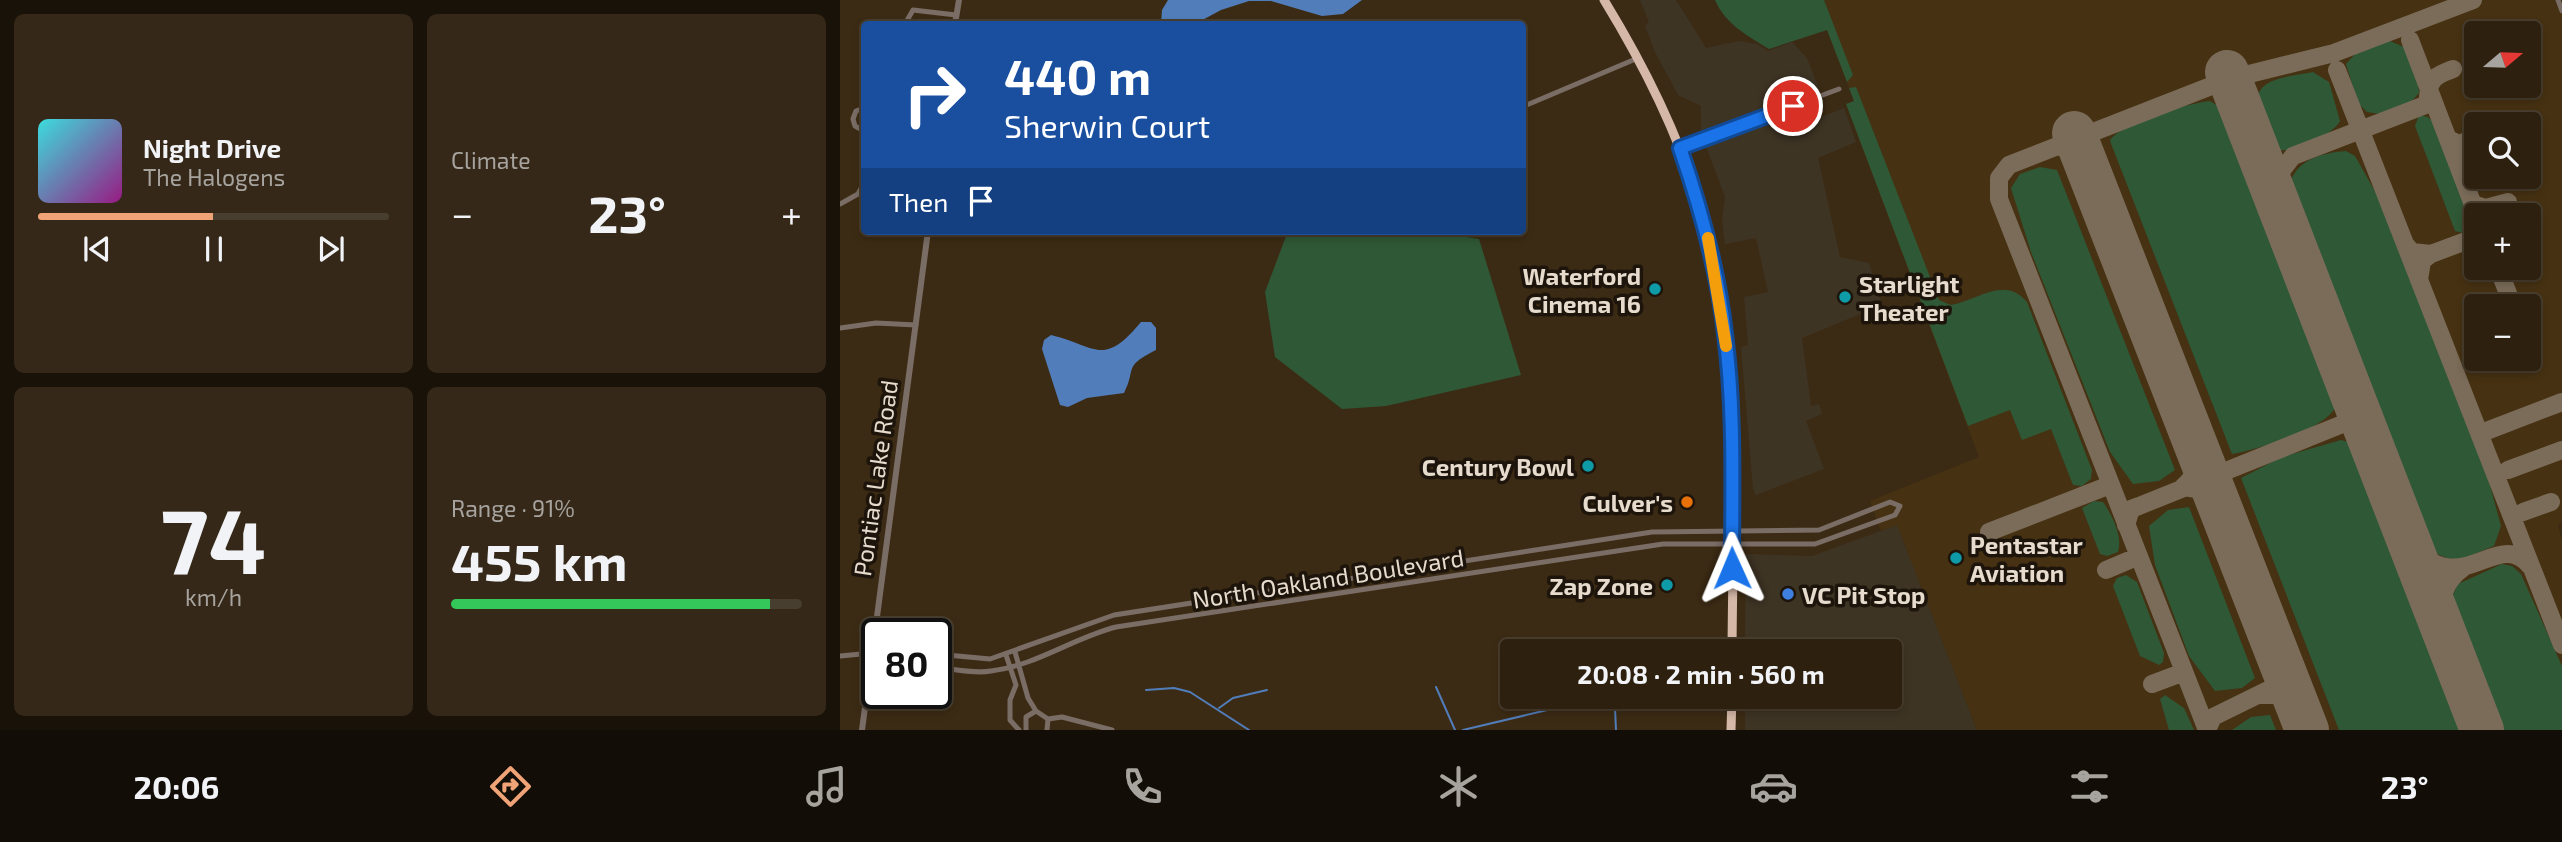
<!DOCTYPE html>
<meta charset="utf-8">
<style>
body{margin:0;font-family:"Exo 2",sans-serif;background:#352818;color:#f1f3f6;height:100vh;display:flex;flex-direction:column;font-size:26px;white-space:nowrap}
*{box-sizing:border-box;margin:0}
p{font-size:23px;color:#a7a39e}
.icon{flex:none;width:38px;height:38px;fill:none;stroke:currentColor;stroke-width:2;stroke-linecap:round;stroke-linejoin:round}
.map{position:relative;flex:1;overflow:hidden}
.side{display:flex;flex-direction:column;gap:14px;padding:14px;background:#191208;width:840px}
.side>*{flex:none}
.hud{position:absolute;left:21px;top:21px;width:665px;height:214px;border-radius:7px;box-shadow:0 4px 10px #0003,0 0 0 2px #483e2f;background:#1a4fa0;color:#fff;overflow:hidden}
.needle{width:46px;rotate:71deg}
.controls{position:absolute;left:1624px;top:21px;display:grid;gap:14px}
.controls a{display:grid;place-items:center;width:77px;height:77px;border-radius:7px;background:#2d200f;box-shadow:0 4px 10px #0003,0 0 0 2px #483e2f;font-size:35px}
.speed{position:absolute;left:21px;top:618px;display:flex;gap:14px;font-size:35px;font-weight:700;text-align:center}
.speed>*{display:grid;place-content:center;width:91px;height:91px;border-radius:50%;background:#2d200f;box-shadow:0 4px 10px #0003,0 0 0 2px #483e2f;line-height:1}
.speed .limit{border:4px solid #111;border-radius:10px;background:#fff;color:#111}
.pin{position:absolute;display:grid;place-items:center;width:60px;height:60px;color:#fff;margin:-30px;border:4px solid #fff;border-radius:50%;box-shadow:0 2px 7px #0007}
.me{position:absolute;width:77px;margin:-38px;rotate:359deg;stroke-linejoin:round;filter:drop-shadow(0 0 5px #0008)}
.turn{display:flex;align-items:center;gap:24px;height:147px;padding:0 28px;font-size:32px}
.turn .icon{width:91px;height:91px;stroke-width:2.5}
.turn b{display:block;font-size:49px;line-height:60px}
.then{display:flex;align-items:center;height:66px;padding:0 28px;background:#0003;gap:14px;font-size:26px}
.big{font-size:52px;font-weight:700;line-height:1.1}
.side .widget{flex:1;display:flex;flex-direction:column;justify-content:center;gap:10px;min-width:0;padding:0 24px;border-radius:10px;background:#352818}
.side .dial{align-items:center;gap:0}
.dial b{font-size:91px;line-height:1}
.song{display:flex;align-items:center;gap:21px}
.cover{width:84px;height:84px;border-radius:10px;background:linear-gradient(135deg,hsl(180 70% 55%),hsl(310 70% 35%))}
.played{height:7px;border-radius:4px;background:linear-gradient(90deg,#efa377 50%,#483e2f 50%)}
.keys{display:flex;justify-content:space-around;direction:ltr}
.heat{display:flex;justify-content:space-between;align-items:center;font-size:38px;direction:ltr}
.charge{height:10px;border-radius:5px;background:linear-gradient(90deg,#34c759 91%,#483e2f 0)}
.side .tiles{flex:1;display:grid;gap:14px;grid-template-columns:repeat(2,1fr)}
.trip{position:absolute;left:660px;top:639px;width:402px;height:70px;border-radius:7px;background:#2d200f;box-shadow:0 4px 10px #0003,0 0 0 2px #483e2f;font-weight:700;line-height:70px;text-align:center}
.menu{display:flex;height:112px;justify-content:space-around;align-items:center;background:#120d06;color:#a7a39e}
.menu .icon{width:49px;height:49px}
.menu .active{color:#efa377}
.menu b{font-size:32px;color:#f1f3f6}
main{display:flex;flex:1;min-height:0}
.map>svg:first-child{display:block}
.commercial{fill:#3e3424}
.built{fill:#463112;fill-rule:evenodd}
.green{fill:#2f5836}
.water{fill:#517dba}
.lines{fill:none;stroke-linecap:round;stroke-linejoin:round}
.stream{stroke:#517dba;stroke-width:2}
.taxiway{stroke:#7b6c59;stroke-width:18}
.runway{stroke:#7b6c59;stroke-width:44}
.minor{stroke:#7a6d66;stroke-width:5}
.tertiary{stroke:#7a6d66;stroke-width:6}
.trunk{stroke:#d5b8a8;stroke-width:9}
.route-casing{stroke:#114b97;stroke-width:18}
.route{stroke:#1a73e8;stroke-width:12}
.slow{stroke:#f59e0b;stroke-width:12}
.culture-dot{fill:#0f9aa8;stroke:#1d150b;stroke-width:2.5}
.food-dot{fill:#e8710a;stroke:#1d150b;stroke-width:2.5}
.shop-dot{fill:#3f7fe0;stroke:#1d150b;stroke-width:2.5}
.labels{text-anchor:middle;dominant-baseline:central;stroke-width:7;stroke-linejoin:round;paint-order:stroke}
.poi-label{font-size:24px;font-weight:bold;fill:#e6dbcd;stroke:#1d150b;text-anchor:end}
.street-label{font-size:24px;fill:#e6dbcd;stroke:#1d150b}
</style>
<main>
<section class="side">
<div class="tiles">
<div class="widget">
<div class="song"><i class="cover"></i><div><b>Night Drive</b><p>The Halogens</p></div></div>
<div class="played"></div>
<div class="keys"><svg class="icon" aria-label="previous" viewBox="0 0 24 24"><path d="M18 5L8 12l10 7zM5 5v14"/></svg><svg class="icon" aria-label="pause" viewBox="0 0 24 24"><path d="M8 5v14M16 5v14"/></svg><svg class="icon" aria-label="next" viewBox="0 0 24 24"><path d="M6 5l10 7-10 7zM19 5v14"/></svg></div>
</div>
<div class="widget"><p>Climate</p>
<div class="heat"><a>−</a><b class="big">23°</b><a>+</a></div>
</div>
<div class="widget dial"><b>74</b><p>km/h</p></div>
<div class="widget"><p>Range · 91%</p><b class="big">455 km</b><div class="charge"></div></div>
</div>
</section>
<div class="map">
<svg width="1722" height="730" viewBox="0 0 1722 730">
<rect width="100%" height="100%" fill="#3c2b14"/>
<path class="commercial" d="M 800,0 L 836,0 L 866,48 L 899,41 L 917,44 L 928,51 L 952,42 L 967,58 L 980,91 L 962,99 L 956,116 L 960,125 L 1004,108 L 1016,142 L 978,158 L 1000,257 L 1029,263 L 1042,305 L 962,338 L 971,406 L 979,404 L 982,414 L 966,421 L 984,469 L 916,495 L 913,489 L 901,347 L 908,345 L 904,297 L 928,292 L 916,238 L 885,244 L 882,221 L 885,197 L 861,133 L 861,106 L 838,95 L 815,52 L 805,26 L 809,22 Z
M 1057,525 L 1137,730 L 905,730 L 905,697 L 1050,696 L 1050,651 L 905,651 L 906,554 L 972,556 Z"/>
<path class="built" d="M 976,0 L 1722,0 L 1722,520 L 1718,526 L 1722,540 L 1722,730 L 1137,730 L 1057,525 L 1041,531 L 1030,501 L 1139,457 L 1006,104 L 1014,101 ZM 1636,33 L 1689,33 L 1689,86 L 1636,86 ZM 1636,124 L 1689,124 L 1689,177 L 1636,177 ZM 1636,215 L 1689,215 L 1689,268 L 1636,268 ZM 1636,306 L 1689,306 L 1689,359 L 1636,359 Z"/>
<path class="green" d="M 875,0 L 984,0 L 1013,75 L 1007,82 L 987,30 L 929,49 C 907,35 886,25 875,0 Z
M 1550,41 L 1564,47 L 1578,81 L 1579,93 L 1571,102 L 1542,114 L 1527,112 L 1518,103 L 1506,64 L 1515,54 Z
M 1473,72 L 1489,82 L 1500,121 C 1493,135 1453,153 1437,150 C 1428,144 1425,131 1421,121 C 1404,78 1442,78 1473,72 Z
M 1016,87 L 1099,300 L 1111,305 C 1138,300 1165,275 1187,302 L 1252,470 L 1251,479 L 1242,486 L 1233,485 L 1211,429 L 1182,440 L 1170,410 L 1128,426 L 1006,104 L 1014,101 L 1009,88 Z
M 1370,101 L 1384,110 L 1497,395 C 1497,401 1497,406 1493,411 C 1478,431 1417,450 1392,454 L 1270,141 C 1279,123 1349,103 1370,101 Z
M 1579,115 L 1588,117 L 1595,124 L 1632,221 L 1632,228 L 1627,234 L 1615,231 L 1575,126 Z
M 1506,151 L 1515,156 L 1541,202 L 1648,478 L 1661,526 L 1654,546 C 1627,556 1614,568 1589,548 L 1449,191 C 1451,161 1480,153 1506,151 Z
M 1200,167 L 1217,170 L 1335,470 L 1319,481 L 1293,484 L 1270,452 L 1191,252 L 1171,188 L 1180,174 Z
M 448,231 L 590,231 L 639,239 L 681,375 L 546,406 L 502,409 L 435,357 L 425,292 Z
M 1501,440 L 1512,443 L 1518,450 L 1626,730 L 1499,730 L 1401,478 L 1442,457 Z
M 1254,501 L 1263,502 C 1272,515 1283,536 1278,552 L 1267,556 L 1260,554 L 1242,508 Z
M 1349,507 L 1415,678 L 1402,688 L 1375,691 L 1349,656 L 1315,565 L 1309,526 L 1328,510 Z
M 1662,564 L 1672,566 L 1681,574 L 1722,666 L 1722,730 L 1660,730 L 1612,608 L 1612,597 L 1618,584 Z
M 1286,575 L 1297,582 L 1324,653 L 1323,662 L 1319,665 L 1300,656 L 1273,586 L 1277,578 Z
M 1325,695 L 1344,708 L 1354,730 L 1329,730 L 1320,699 Z
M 1430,715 L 1436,730 L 1392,730 L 1411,717 Z"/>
<path class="water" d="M 328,0 L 522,0 L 503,14 L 482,16 L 431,1 L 409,1 L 381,10 L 355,24 L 321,24 L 322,10 Z
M 301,322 L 311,322 L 316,328 L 316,350 C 282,367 297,368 284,393 L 247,398 L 228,407 L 220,405 L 202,349 L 204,340 L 211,335 C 256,346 263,368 301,322 Z"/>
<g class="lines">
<path class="stream" d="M 596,687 L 615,730
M 306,690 L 334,688 L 350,692 L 409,730
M 770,696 L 775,708 L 776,730
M 379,708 L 393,698 L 427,690
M 623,730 L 767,696"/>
<path class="taxiway" d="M 1570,40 L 1637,215
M 1497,70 L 1722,645
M 1588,97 C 1589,78 1597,75 1613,69
M 1608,139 L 1619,144 L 1635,138
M 1215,147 L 1226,146 L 1244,160
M 1436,199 L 1438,175 L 1453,156 L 1593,102
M 1633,204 L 1646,208 L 1668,202
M 1566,245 L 1572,252 L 1591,254 L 1582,261 L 1579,280
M 1591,254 L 1634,238
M 1658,268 L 1673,306
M 1505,423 L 1512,416 L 1515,404
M 1649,430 L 1722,402
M 1668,470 L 1722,450
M 1343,487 C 1355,476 1359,466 1358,450
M 1344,487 L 1363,490 L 1379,504
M 1683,512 L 1711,502
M 1286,525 L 1291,509 L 1299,506 L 1505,423 L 1515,424 L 1526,432
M 1149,532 L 1270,485
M 1568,539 C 1618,608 1657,525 1690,566
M 1266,570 L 1299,556
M 1601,626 C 1600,601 1602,583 1623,568
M 1312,684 L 1344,672
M 1421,695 L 1437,695 L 1459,709
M 1367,730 L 1159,199 L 1159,178 L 1169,165 L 1389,79 L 1494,53 L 1633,0
M 1367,730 L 1373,717 L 1432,688 L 1439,672 L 1440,659"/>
<path class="runway" d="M 1387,72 L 1642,730
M 1234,133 L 1467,730"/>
<path class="minor" d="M 1718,0 L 1722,11
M 65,24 L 73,10 L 116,15
M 682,107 L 798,58
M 24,108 L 16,111 L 13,119 L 15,126 L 24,131
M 840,148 L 999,89
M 0,204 L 18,194 L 24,183
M 0,328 L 36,323 L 76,325
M 175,652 L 188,698 L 196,711
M 96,654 L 150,659 L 274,615 L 812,532 L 979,530 L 1050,502 L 1060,506 L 1055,515 L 975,544 L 823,544 L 276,627 C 233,638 195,666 151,671 C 133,674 114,669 96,667
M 166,655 L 176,685 L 170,700 L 170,720 L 179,730
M 0,656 L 32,653
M 208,719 L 222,717 L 272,730
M 186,730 L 186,717 L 196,711 L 208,719 L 207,730"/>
<path class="tertiary" d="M 115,24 L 119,0
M 22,730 L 88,231"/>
<path class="trunk" d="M 764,0 C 802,62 835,127 857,197 C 902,343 893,500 892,651
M 891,730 L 892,696"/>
</g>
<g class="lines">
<defs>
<path id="route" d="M 892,568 C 892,490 895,411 885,334 C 878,270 861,209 840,148 L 953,106"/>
</defs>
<use href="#route" class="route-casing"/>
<use href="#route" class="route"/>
<path class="slow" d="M 868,238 L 886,346"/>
</g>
<g class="culture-dot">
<circle cx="815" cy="289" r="7"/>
<circle cx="1005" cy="297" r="7"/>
<circle cx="748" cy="466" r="7"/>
<circle cx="1116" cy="558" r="7"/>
<circle cx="827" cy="585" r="7"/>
</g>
<circle class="food-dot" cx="847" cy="502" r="7"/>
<circle class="shop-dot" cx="948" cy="594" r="7"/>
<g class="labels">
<g class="poi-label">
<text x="801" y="275">Waterford<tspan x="801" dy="28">Cinema 16</tspan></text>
<text x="1019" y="283" text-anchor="start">Starlight<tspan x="1019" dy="28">Theater</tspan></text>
<text x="734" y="466">Century Bowl</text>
<text x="833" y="502">Culver's</text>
<text x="1130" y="544" text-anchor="start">Pentastar<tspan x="1130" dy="28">Aviation</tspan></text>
<text x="813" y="585">Zap Zone</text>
<text x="962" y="594" text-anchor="start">VC Pit Stop</text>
</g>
<g class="street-label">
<text transform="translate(35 478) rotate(-82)">Pontiac Lake Road</text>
<text transform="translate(488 578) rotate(-9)">North Oakland Boulevard</text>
</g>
</g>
</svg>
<div class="controls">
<a><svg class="needle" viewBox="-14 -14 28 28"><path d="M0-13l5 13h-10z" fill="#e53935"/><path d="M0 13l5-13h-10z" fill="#a7a39e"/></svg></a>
<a><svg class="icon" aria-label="search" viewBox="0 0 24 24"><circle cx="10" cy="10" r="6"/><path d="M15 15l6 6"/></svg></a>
<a>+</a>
<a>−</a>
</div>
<div class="speed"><div class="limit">80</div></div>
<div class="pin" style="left:953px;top:106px;background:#d93025"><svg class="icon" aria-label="arrive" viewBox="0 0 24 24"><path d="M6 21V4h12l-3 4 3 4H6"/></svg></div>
<svg class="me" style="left:892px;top:568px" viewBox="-20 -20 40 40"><path d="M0-17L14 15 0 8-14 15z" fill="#1a73e8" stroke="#fff" stroke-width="4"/></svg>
<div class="trip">20:08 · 2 min · 560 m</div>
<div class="hud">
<div class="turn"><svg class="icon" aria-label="right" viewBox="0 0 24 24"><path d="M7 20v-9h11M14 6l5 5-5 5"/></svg><div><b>440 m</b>Sherwin Court</div></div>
<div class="then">Then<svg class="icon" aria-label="arrive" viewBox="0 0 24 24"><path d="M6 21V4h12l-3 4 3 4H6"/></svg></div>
</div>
</div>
</main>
<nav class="menu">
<b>20:06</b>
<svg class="icon active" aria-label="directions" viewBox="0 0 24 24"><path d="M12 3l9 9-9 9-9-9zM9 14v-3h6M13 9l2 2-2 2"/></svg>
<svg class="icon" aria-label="music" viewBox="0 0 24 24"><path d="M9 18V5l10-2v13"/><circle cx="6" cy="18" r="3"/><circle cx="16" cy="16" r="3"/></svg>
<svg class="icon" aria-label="phone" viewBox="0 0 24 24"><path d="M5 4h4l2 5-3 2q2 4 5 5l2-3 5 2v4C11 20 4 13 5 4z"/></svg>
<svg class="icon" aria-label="climate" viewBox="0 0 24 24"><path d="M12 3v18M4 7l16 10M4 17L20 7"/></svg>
<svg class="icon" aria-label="car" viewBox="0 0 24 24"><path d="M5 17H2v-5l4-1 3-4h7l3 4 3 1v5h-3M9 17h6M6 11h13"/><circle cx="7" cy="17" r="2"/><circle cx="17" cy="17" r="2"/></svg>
<svg class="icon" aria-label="filters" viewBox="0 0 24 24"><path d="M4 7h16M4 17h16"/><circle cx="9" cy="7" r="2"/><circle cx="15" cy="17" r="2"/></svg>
<b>23°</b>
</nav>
